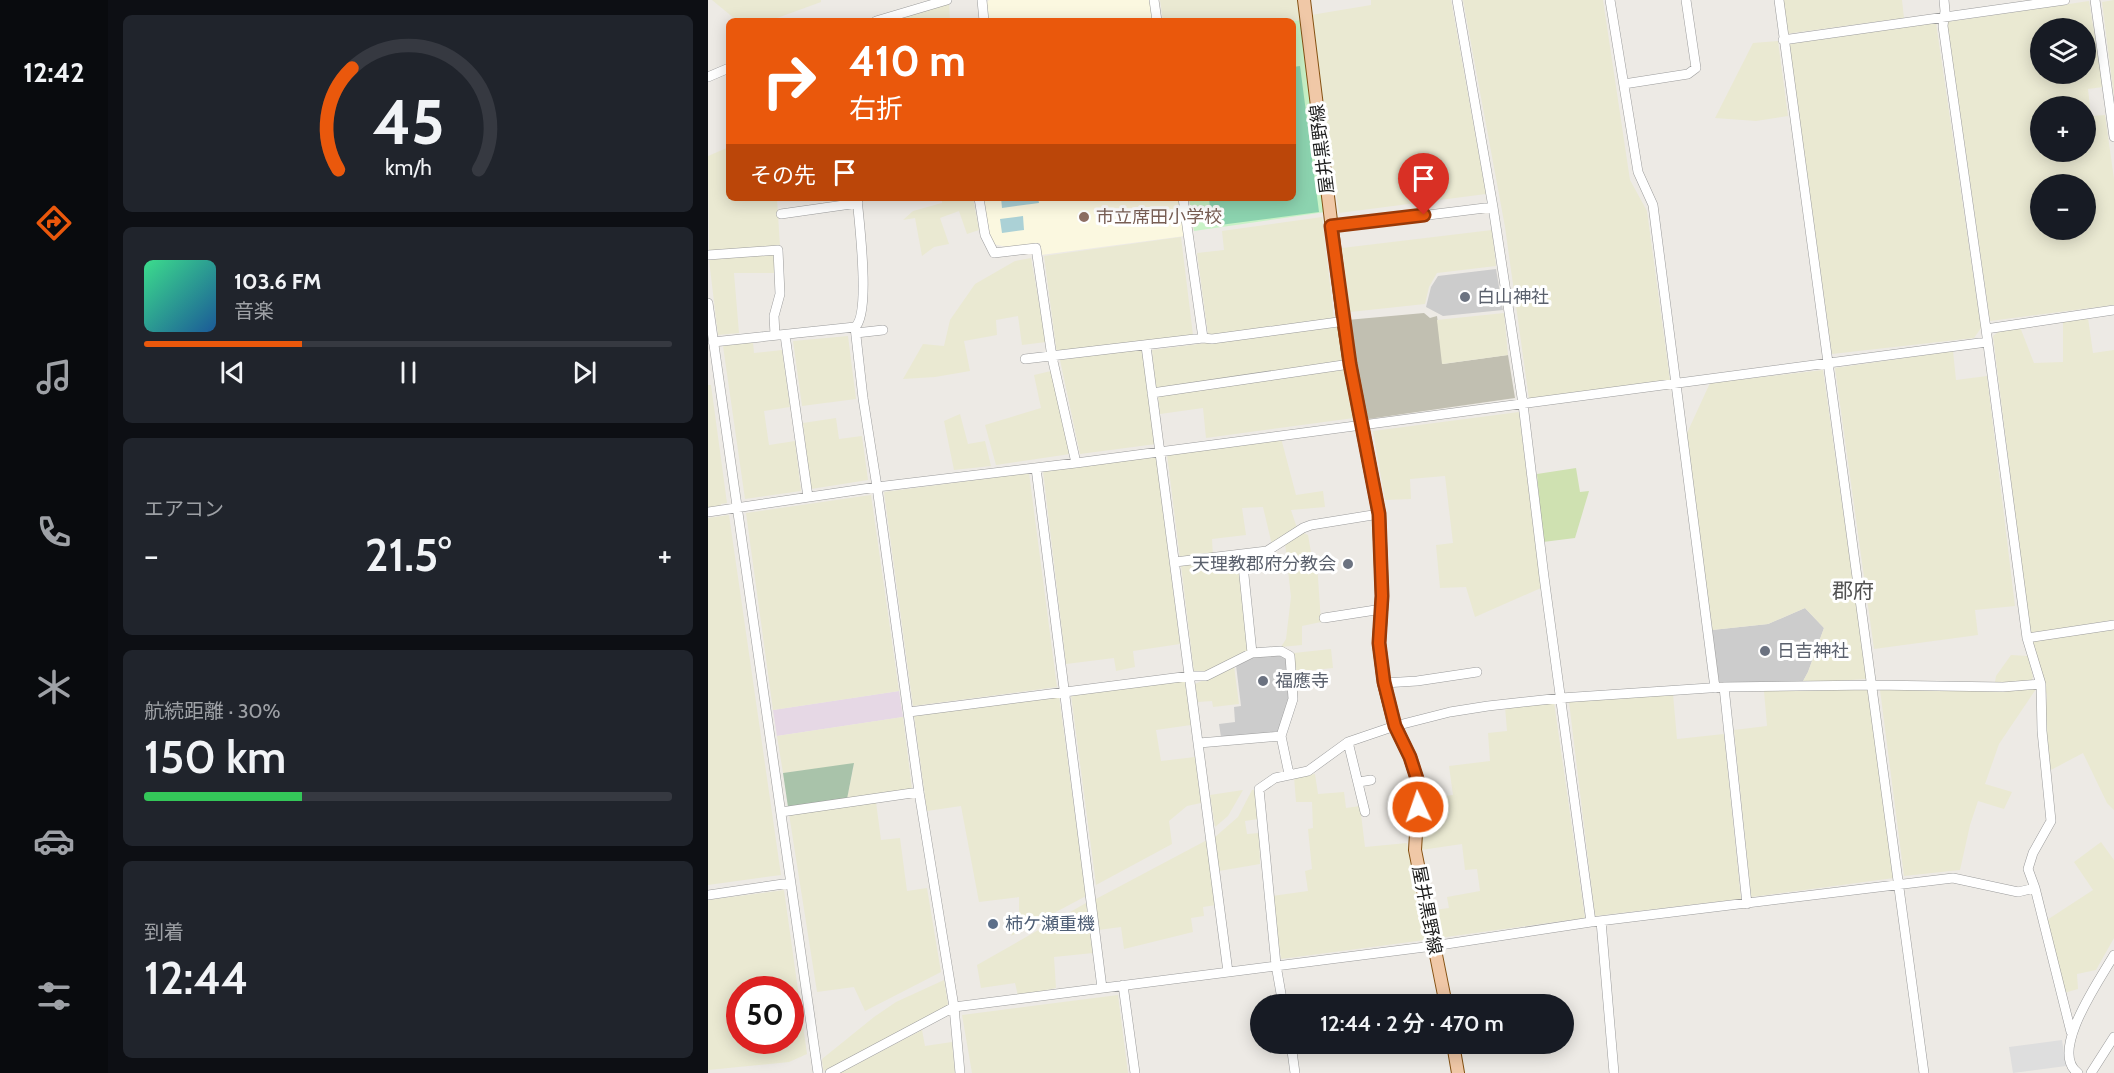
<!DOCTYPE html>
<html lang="ja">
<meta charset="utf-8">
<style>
body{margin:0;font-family:Cabin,"Noto Sans JP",sans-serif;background:#20242c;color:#f1f3f6;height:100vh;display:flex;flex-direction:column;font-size:22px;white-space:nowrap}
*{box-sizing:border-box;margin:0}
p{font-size:20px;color:#9ea1a6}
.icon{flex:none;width:33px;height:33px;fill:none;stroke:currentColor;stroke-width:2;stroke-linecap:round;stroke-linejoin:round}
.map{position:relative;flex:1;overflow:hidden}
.side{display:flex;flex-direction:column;gap:15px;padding:15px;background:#0d0f14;width:600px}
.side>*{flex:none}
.hud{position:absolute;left:18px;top:18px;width:570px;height:183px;border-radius:9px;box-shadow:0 3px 15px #0003;background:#ea580c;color:#fff;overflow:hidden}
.controls{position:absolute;left:1322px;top:18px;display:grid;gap:12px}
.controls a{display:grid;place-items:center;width:66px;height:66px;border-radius:50%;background:#171b24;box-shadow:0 3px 15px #0003;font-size:30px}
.speed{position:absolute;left:18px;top:976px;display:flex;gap:12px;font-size:30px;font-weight:700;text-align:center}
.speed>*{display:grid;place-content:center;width:78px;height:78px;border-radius:50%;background:#171b24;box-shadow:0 3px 15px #0003;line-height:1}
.speed .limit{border:9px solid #d22;background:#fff;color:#111}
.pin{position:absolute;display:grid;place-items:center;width:51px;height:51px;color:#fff;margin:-62px -26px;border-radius:50% 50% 50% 0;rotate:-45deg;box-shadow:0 0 6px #0007}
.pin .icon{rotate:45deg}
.me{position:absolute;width:66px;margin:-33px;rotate:357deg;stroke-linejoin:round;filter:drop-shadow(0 0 4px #0008)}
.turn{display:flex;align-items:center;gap:21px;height:126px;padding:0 24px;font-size:27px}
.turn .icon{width:78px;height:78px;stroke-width:2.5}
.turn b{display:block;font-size:42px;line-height:51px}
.then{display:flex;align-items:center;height:57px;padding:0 24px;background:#0003;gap:12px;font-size:22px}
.big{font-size:45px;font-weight:600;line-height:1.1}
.side .tile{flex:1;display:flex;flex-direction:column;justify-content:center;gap:9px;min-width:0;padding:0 21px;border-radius:9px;background:#20242c}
.side .dial{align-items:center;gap:0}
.dial svg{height:156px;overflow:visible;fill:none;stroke:#363941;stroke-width:7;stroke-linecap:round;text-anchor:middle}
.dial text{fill:#f1f3f6;stroke:none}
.song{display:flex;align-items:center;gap:18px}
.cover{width:72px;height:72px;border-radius:9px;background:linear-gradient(135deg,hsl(150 70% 55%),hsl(210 70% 35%))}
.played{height:6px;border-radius:3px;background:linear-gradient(90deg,#ea580c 30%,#363941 30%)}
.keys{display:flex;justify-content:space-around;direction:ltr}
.heat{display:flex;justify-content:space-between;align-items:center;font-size:33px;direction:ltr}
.charge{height:9px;border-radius:4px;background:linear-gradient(90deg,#34c759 30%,#363941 0)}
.trip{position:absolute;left:542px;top:994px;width:324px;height:60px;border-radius:30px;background:#171b24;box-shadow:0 3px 15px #0003;font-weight:600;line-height:60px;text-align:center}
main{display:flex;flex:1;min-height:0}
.dock{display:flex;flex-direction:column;width:108px;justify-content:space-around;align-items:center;background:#090b0e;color:#9ea1a6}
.dock .icon{width:42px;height:42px}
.dock .selected{color:#ea580c}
.dock b{font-size:27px;color:#f1f3f6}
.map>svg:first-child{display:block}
.industrial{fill:#e6d8e5}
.education{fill:#fbf8e0}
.religious{fill:#ccc}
.construction{fill:#c1bfb1}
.farmland{fill:#eae9d2;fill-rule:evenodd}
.grass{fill:#cfe1b1}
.cemetery{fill:#a9c3aa}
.park{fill:#c9f2c7}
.pitch{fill:#8cd3af}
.parking{fill:#dedede}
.water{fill:#abd1d6}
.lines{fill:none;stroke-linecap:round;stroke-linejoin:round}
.minor-casing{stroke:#9b9b9b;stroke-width:10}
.major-casing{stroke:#855112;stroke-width:14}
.minor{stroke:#fff;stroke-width:9}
.major{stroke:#f0c8a7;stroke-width:12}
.route-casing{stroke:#983908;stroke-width:15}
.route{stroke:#ea580c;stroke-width:10}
.education-dot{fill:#8d6e63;stroke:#fff;stroke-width:2}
.worship-dot{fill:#6b7280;stroke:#fff;stroke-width:2}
.service-dot{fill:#5c6f8a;stroke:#fff;stroke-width:2}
.labels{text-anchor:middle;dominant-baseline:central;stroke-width:6;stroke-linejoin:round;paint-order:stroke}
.street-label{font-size:18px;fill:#1e1e1e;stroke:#fff}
.education-label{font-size:18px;fill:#785e54;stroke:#fff;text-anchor:start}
.worship-label{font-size:18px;fill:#5b616d;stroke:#fff;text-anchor:start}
.service-label{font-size:18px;fill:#4e5e75;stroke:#fff;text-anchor:start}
.quarter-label{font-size:21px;fill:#515151;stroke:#fff}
</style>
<main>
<nav class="dock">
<b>12:42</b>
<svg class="icon selected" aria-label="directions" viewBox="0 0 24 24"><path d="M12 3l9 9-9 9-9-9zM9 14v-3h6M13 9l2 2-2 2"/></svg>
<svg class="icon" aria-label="music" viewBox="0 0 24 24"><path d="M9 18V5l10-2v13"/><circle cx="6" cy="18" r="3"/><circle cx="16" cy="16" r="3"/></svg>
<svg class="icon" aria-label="phone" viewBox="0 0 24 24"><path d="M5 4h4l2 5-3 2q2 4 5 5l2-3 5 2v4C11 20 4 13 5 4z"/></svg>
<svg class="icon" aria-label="climate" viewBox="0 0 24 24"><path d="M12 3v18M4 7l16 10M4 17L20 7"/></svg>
<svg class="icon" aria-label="car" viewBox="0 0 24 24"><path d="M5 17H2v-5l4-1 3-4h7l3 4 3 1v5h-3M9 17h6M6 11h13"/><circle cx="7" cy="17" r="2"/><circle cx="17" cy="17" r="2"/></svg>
<svg class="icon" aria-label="filters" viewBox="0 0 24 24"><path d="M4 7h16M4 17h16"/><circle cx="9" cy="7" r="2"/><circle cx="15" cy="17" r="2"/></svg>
</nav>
<section class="side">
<div class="tile dial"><svg viewBox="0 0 100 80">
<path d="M14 69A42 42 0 1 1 86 69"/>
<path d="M14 69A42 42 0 0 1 21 17" stroke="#ea580c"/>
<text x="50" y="56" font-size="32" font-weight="700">45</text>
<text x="50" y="72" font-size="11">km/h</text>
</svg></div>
<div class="tile">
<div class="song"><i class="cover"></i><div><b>103.6 FM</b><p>音楽</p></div></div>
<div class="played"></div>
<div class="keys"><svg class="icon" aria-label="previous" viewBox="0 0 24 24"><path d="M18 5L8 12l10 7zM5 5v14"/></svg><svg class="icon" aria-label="pause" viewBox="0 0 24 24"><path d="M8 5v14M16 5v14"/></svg><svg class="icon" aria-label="next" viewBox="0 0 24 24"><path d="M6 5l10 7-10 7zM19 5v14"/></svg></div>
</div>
<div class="tile"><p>エアコン</p>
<div class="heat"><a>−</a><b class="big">21.5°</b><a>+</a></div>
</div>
<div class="tile"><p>航続距離 · 30%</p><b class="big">150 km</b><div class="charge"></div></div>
<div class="tile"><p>到着</p><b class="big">12:44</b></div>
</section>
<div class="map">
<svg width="1406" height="1073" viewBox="0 0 1406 1073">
<rect width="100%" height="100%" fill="#edeae5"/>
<path class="industrial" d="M 191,691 L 195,717 L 69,736 L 65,710 Z"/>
<path class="education" d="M 281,0 L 443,0 L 446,21 L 280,21 L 279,2 Z
M 275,198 L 471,198 L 477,236 L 333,255 L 332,243 L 300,247 L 284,244 Z"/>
<path class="religious" d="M 788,269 L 795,310 L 735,316 L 718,307 L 723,287 L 730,276 Z
M 1097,608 L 1116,628 L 1100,672 L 1094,683 L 1011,682 L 1004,630 L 1060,624 Z
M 574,654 L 579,658 L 582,698 L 572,730 L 568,734 L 549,736 L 513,737 L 511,724 L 527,722 L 526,707 L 533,706 L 528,665 L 545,657 Z"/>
<path class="construction" d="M 716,313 L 722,318 L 729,316 L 735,364 L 800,355 L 807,398 L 660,419 L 639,320 Z"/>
<path class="farmland" d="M 4,0 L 113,0 L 113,2 L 69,18 L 27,19 Z
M 452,0 L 590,0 L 593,20 L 455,21 Z
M 663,0 L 743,0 L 778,194 L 631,213 L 603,15 L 663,5 Z
M 755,0 L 895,0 L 922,180 L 939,211 L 962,380 L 821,399 L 797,227 Z
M 1074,0 L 1194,0 L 1196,18 L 1077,34 Z
M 1406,0 L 1406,97 L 1394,2 Z
M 1381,1 L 1395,87 L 1380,89 L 1383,116 L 1397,115 L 1406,179 L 1406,305 L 1282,321 L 1239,22 ZM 1332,28 L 1377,28 L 1377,74 L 1332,74 ZM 1332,106 L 1377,106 L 1377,152 L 1332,152 ZM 1332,184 L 1377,184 L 1377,230 L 1332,230 Z
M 241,2 L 242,21 L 191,21 L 198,15 Z
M 1228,23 L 1273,328 L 1266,338 L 1124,354 L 1081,44 Z
M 1070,41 L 1080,116 L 1048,121 L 1007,118 L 1045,43 Z
M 21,147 L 21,198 L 69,198 L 72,247 L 1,253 L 0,156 Z
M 234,198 L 265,198 L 271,230 L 259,234 L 251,211 L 232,218 L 241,244 L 226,247 L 214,256 L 207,218 L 195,220 L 205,211 L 234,203 Z
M 614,217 L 626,319 L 503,337 L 500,334 L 489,253 L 516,250 L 514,231 Z
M 784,230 L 788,266 L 729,273 L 721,287 L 717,304 L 642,312 L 634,248 Z
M 473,237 L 485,335 L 349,354 L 336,256 Z
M 68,252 L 70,273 L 26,273 L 31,333 L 10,335 L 1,260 Z
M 323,258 L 338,342 L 314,345 L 310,316 L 288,320 L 289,335 L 256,341 L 262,371 L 227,377 L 195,379 L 215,344 L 236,346 L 242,320 L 267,284 L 307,261 Z
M 796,313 L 800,355 L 734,364 L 729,320 Z
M 1380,318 L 1385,353 L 1406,350 L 1406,620 L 1322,633 L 1285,336 L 1293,330 L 1312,327 L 1326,363 L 1355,362 L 1355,322 Z
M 631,326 L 635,363 L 448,389 L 444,350 Z
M 140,336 L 148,399 L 94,406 L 85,341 Z
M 45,342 L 46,353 L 74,350 L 82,407 L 56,411 L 61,445 L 87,441 L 93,491 L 37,499 L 15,346 Z
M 435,349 L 448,444 L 372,454 L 352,360 Z
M 1245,351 L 1248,380 L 1279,376 L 1307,606 L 1267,610 L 1270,635 L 1166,649 L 1127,368 Z
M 636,366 L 646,418 L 498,438 L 495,408 L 452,414 L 450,395 Z
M 1115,370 L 1159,679 L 1094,683 L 1100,672 L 1116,628 L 1097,608 L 1060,624 L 1004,630 L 979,433 L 1002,383 Z
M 343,371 L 362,454 L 288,465 L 277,425 L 333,408 L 326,375 Z
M 0,385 L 3,385 L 19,503 L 13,504 L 13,507 L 0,508 Z
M 811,412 L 833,588 L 767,617 L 758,587 L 732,588 L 728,545 L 745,543 L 737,476 L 702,479 L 703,499 L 677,500 L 665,431 Z
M 252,414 L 260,444 L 277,441 L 283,466 L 246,470 L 236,421 Z
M 128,418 L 131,439 L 154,436 L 160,480 L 103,489 L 95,423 Z
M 573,438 L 588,495 L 615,491 L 617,507 L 583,510 L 589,528 L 564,545 L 555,507 L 534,508 L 538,535 L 504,539 L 505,556 L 472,559 L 459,454 Z
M 448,456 L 472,644 L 425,651 L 427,667 L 408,671 L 406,658 L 358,664 L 335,471 Z
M 321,473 L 349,687 L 205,706 L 176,492 Z
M 163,495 L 191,691 L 65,710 L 38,513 Z
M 21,515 L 73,875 L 0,885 L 0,518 Z
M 592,531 L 600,535 L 604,558 L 609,563 L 613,622 L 594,626 L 594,645 L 573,647 L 578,639 L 583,597 L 577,543 Z
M 528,560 L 531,562 L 541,651 L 498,671 L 486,672 L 473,565 Z
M 1406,627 L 1406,810 L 1399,803 L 1375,753 L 1341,771 L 1337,729 L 1339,695 L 1321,639 Z
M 623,649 L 625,668 L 588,672 L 586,653 Z
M 1303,655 L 1320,656 L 1325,677 L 1322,683 L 1287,682 L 1288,676 Z
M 526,666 L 531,704 L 505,707 L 504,701 L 490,702 L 487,684 Z
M 477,681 L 483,725 L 448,730 L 453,761 L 487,757 L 493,803 L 479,806 L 461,821 L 464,844 L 388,885 L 363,695 Z
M 1162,689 L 1186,878 L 1043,897 L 1026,730 L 1059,726 L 1056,691 Z
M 1328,689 L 1291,744 L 1277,784 L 1304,792 L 1296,809 L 1270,801 L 1262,825 L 1252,870 L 1196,876 L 1172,690 Z
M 965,694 L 969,739 L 1016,734 L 1033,899 L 887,916 L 861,702 Z
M 351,696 L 378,896 L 303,936 L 311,921 L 311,897 L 271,902 L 253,806 L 219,811 L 206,715 Z
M 846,702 L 877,918 L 731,938 L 726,910 L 741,908 L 739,897 L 772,891 L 769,869 L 757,870 L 754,844 L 713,850 L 714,799 L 745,795 L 741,766 L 782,761 L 780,733 L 799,731 L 797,707 Z
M 195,717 L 204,789 L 139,799 L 146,764 L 75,773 L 69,736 Z
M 607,774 L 610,794 L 636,792 L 638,808 L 652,806 L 657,847 L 699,843 L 717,940 L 573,959 L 564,896 L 600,891 L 597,871 L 604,869 L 600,829 L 605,828 L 604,802 L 588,802 L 586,777 Z
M 548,789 L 550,819 L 537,821 L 539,834 L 551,833 L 552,864 L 511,871 L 507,837 L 530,817 L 544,790 Z
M 535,790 L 520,816 L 507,827 L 502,795 Z
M 168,802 L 173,840 L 192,838 L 199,891 L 219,888 L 233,972 L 157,1011 L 146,987 L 109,992 L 81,814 Z
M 499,840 L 508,905 L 495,907 L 496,916 L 483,918 L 485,932 L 416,949 L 413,927 L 390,930 L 386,900 Z
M 1393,842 L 1406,860 L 1406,938 L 1388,970 L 1369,974 L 1370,989 L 1356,993 L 1339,920 L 1385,890 L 1366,862 Z
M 76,890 L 99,1054 L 81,1062 L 0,1070 L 0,900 ZM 32,990 L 82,990 L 82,1041 L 32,1041 Z
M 378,903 L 385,953 L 346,957 L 348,988 L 310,996 L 307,983 L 273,988 L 269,965 Z
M 236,980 L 240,1004 L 237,1008 L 117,1071 L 115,1069 L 114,1059 L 166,1017 L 188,1002 Z
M 410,995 L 420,1073 L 264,1073 L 254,1015 Z
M 214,1030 L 217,1046 L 244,1042 L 247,1073 L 132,1073 Z"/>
<path class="grass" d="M 868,468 L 872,492 L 881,491 L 867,538 L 835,542 L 829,474 Z"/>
<path class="cemetery" d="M 146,763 L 139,799 L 80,807 L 75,773 Z"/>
<path class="park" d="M 593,20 L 617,212 L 486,231 L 481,198 L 585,198 L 585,21 L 583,21 Z"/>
<path class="pitch" d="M 592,66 L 611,212 L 504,226 L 501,198 L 585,198 L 585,67 Z"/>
<path class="parking" d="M 1354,1040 L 1358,1066 L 1305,1073 L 1301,1047 Z"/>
<path class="water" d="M 293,198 L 330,198 L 331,203 L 294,208 Z
M 315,216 L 316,230 L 294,233 L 292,219 Z"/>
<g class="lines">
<defs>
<path id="minor" d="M 274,0 L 276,21
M 446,0 L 449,21
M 749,0 L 785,207 L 815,404 L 836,577 L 883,922
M 902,0 L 930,172 L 945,205 L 1007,688
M 1071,0 L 1216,1073
M 1236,0 L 1237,11 L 1235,26 L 1278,329 L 1319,638 L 1333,684 L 1334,731 L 1343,821 L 1325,853 L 1320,869 L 1327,888 L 1363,1032
M 1387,0 L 1406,137
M 168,21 L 239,0
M 1075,40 L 1357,0
M 0,77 L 21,68
M 916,84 L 980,74 L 988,68 L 978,0
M 149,198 C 151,221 163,314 147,327 L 155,398 L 169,487 L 211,792 L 246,1007 L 252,1073
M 271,198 L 277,235 L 286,253 L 328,248 L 344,357 L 368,463
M 475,198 L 495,338
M 73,214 L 150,203
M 623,227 L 785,207
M 0,255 L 70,250 L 72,294 L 66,316 L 67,335
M 0,303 L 110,1073
M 1278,329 L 1406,310
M 148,333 L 175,330
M 77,335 L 100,497
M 5,342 L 147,327
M 438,346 L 520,972
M 317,359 L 495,338 L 504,339 L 630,322 L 635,319
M 444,393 L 642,364
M 328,468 L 394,988
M 0,512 L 169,487 L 368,463 L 1279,342
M 534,556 L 544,653
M 467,562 L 559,551 L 595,528 L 603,525 L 671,514
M 616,618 L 674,609
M 1319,638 L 1406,625
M 676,683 L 709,681 L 769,672
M 1016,687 L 1039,904
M 201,712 L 482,676 L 498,676 L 544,653 L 573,651 L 582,656 L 585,699 L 573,736 L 491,743
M 573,736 L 581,774
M 640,742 L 657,812
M 651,782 L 663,780
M 73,812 L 211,792
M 0,895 L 82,883
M 893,921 L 906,1073
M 415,985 L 427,1073
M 575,1005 L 568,965 L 551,789 L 567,778 L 600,771 L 640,742 L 687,726 L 742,712 L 780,706 L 853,698 L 1016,687 L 1165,685 L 1295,687 L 1333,684
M 583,1044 L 587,1073
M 122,1073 L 246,1007 L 725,946 L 883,922 L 1245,878 L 1310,892 L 1327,888
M 1370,1073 C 1340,1052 1393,978 1406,955
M 1383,1073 L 1406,1037"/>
<path id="major" d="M 596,0 L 635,319 L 642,364 L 671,514 L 674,596 L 671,643 L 676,683 L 687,726 L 702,757 L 711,785 L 707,850 L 738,1005
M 745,1044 L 750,1073"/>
</defs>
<use href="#minor" class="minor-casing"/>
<use href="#major" class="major-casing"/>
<use href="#minor" class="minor"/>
<use href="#major" class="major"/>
</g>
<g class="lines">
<defs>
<path id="route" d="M 710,807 L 711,785 L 702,757 L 687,726 L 676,682 L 671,643 L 674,596 L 671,514 L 642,364 L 623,226 L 716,215"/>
</defs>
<use href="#route" class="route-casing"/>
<use href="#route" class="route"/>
</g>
<circle class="education-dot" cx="376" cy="217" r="6"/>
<g class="worship-dot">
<circle cx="757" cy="297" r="6"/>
<circle cx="640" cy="564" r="6"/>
<circle cx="1057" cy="651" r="6"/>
<circle cx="555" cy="681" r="6"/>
</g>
<circle class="service-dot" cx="285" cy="924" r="6"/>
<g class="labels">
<g class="street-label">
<text transform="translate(614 149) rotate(-97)">屋井黒野線</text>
<text transform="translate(719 910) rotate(79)">屋井黒野線</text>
</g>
<g class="education-label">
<text x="388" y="217">市立席田小学校</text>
</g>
<g class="worship-label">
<text x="769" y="297">白山神社</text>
<text x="628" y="564" text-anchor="end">天理教郡府分教会</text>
<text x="1069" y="651">日吉神社</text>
<text x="567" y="681">福應寺</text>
</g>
<g class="service-label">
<text x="297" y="924">柿ケ瀬重機</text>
</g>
<g class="quarter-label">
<text x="1145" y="590">郡府</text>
</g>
</g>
</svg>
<div class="controls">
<a><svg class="icon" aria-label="layers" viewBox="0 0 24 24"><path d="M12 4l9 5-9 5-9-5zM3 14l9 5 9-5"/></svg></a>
<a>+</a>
<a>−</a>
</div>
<div class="speed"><div class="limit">50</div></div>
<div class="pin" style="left:716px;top:215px;background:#d93025"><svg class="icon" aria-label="arrive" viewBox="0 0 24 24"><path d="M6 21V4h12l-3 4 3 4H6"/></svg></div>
<svg class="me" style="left:710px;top:807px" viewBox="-20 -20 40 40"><circle r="17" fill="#ea580c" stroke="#fff" stroke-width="3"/><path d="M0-11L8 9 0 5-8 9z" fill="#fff"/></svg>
<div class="trip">12:44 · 2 分 · 470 m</div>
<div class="hud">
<div class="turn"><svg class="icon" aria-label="right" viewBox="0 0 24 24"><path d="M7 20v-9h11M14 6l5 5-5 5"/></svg><div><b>410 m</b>右折</div></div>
<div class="then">その先<svg class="icon" aria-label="arrive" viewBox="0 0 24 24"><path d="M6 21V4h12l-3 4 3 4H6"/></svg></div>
</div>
</div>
</main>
